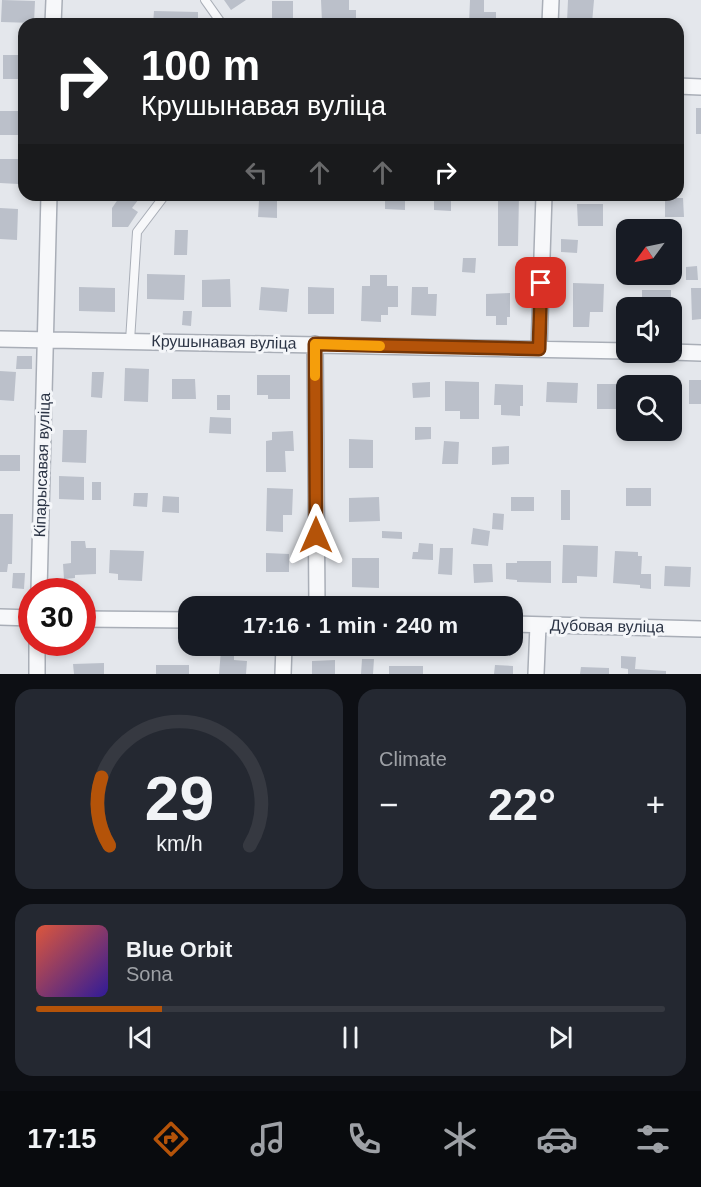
<!DOCTYPE html>
<meta charset="utf-8">
<style>
body{margin:0;font-family:Helvetica,sans-serif;background:#242831;color:#f1f3f6;height:100vh;display:flex;flex-direction:column;font-size:22px;white-space:nowrap}
*{box-sizing:border-box;margin:0}
p{font-size:20px;color:#9ea1a6}
.icon{flex:none;width:33px;height:33px;fill:none;stroke:currentColor;stroke-width:2;stroke-linecap:round;stroke-linejoin:round}
.map{position:relative;height:674px;overflow:hidden}
.details{display:flex;flex-direction:column;gap:15px;padding:15px;background:#0d0f14;flex:1}
.details>*{flex:none}
.guide{position:absolute;left:18px;top:18px;width:666px;height:183px;border-radius:18px;box-shadow:0 3px 9px #0003;background:#202124;color:#fff;overflow:hidden}
.needle{width:39px;rotate:237deg}
.controls{position:absolute;left:616px;top:219px;display:grid;gap:12px}
.controls a{display:grid;place-items:center;width:66px;height:66px;border-radius:12px;background:#171b24;box-shadow:0 3px 9px #0003;font-size:30px}
.speed{position:absolute;left:18px;top:578px;display:flex;gap:12px;font-size:30px;font-weight:700;text-align:center}
.speed>*{display:grid;place-content:center;width:78px;height:78px;border-radius:50%;background:#171b24;box-shadow:0 3px 9px #0003;line-height:1}
.speed .limit{border:9px solid #d22;background:#fff;color:#111}
.pin{position:absolute;display:grid;place-items:center;width:51px;height:51px;color:#fff;margin:-26px;border-radius:12px;box-shadow:0 3px 9px #0006}
.me{position:absolute;width:66px;margin:-33px;rotate:0deg;stroke-linejoin:round;filter:drop-shadow(0 0 4px #0008)}
.turn{display:flex;align-items:center;gap:21px;height:126px;padding:0 24px;font-size:27px}
.turn .icon{width:78px;height:78px;stroke-width:2.5}
.turn b{display:block;font-size:42px;line-height:51px}
.lanes{display:flex;align-items:center;height:57px;padding:0 24px;background:#0003;justify-content:center;gap:30px;direction:ltr}
.lanes .off{opacity:.35}
.big{font-size:45px;font-weight:600;line-height:1.1}
.details .card{flex:1;display:flex;flex-direction:column;justify-content:center;gap:9px;min-width:0;padding:0 21px;border-radius:18px;background:#242831}
.details .dial{align-items:center;gap:0}
.dial svg{height:156px;overflow:visible;fill:none;stroke:#363941;stroke-width:7;stroke-linecap:round;text-anchor:middle}
.dial text{fill:#f1f3f6;stroke:none}
.song{display:flex;align-items:center;gap:18px}
.cover{width:72px;height:72px;border-radius:9px;background:linear-gradient(135deg,hsl(10 70% 55%),hsl(250 70% 35%))}
.played{height:6px;border-radius:3px;background:linear-gradient(90deg,#b45309 20%,#363941 20%)}
.keys{display:flex;justify-content:space-around;direction:ltr}
.heat{display:flex;justify-content:space-between;align-items:center;font-size:33px;direction:ltr}
.details .tiles{flex:1;display:grid;gap:15px;grid-template-columns:1fr 1fr}
.card:last-child{grid-column:span 2}
.trip{position:absolute;left:178px;top:596px;width:345px;height:60px;border-radius:18px;background:#171b24;box-shadow:0 3px 9px #0003;font-weight:600;line-height:60px;text-align:center}
.tab-bar{display:flex;height:96px;justify-content:space-around;align-items:center;background:#090b0e;color:#9ea1a6}
.tab-bar .icon{width:42px;height:42px}
.tab-bar .current{color:#b45309}
.tab-bar b{font-size:27px;color:#f1f3f6}
.map>svg:first-child{display:block}
.building{fill:#bbc0ca}
.lines{fill:none;stroke-linecap:round;stroke-linejoin:round}
.lane-casing{stroke:#a9aeb7;stroke-width:10}
.street-casing{stroke:#a9aeb7;stroke-width:18}
.lane{stroke:#f7f8fa;stroke-width:8}
.street{stroke:#f7f8fa;stroke-width:15}
.route-casing{stroke:#753606;stroke-width:15}
.route{stroke:#b45309;stroke-width:10}
.slow{stroke:#f59e0b;stroke-width:10}
.labels{text-anchor:middle;dominant-baseline:central;stroke-width:6;stroke-linejoin:round;paint-order:stroke}
.street-label{font-size:16px;fill:#2b3445;stroke:#f4f6f9}
</style>
<div class="map">
<svg width="701" height="674" viewBox="0 0 701 674">
<rect width="100%" height="100%" fill="#e4e7ec"/>
<path class="building" d="M 2,0 L 35,1 L 34,23 L 1,22 Z
M 224,0 L 246,0 L 231,10 Z
M 321,0 L 349,0 L 349,10 L 356,10 L 356,24 L 330,24 L 330,22 L 322,22 Z
M 470,0 L 484,0 L 484,12 L 496,12 L 496,24 L 469,24 Z
M 568,0 L 594,0 L 592,23 L 567,22 Z
M 272,1 L 293,1 L 293,24 L 272,24 Z
M 154,11 L 198,12 L 198,24 L 153,24 Z
M 3,55 L 24,55 L 24,79 L 3,79 Z
M 696,108 L 701,108 L 701,134 L 696,134 Z
M 0,111 L 21,111 L 20,135 L 0,135 Z
M 0,159 L 18,159 L 18,184 L 0,183 Z
M 121,195 L 142,195 L 132,208 L 138,212 L 128,227 L 112,227 L 112,208 Z
M 385,195 L 405,195 L 405,210 L 385,209 Z
M 434,195 L 451,195 L 451,211 L 434,210 Z
M 498,195 L 519,195 L 518,246 L 498,246 Z
M 665,198 L 683,198 L 684,217 L 665,217 Z
M 259,201 L 277,201 L 277,218 L 258,217 Z
M 577,204 L 603,204 L 603,226 L 578,226 Z
M 0,208 L 18,209 L 17,240 L 0,239 Z
M 175,230 L 188,230 L 187,255 L 174,255 Z
M 561,239 L 578,240 L 577,253 L 561,252 Z
M 463,258 L 476,258 L 475,273 L 462,272 Z
M 697,266 L 698,280 L 686,280 L 686,267 Z
M 147,274 L 185,275 L 184,300 L 147,299 Z
M 370,275 L 387,275 L 387,286 L 398,286 L 398,307 L 388,307 L 388,315 L 381,315 L 381,322 L 361,321 L 362,286 L 370,286 Z
M 230,279 L 231,307 L 202,307 L 202,280 Z
M 573,283 L 604,284 L 603,312 L 590,312 L 589,327 L 573,327 Z
M 79,287 L 115,288 L 115,312 L 79,311 Z
M 261,287 L 289,289 L 287,312 L 259,310 Z
M 308,287 L 334,288 L 334,314 L 308,314 Z
M 412,287 L 428,287 L 428,294 L 437,294 L 436,316 L 411,315 Z
M 691,288 L 701,288 L 701,319 L 692,320 Z
M 642,290 L 671,290 L 671,308 L 642,308 Z
M 510,293 L 510,317 L 507,317 L 507,325 L 496,325 L 496,316 L 486,316 L 486,294 Z
M 183,311 L 192,311 L 191,326 L 182,325 Z
M 17,356 L 32,356 L 32,369 L 16,369 Z
M 125,368 L 149,369 L 148,402 L 124,401 Z
M 0,371 L 16,372 L 14,401 L 0,400 Z
M 92,372 L 104,372 L 102,398 L 91,397 Z
M 257,375 L 290,375 L 290,399 L 268,399 L 268,395 L 257,395 Z
M 172,379 L 195,379 L 196,399 L 172,399 Z
M 689,380 L 701,380 L 701,404 L 689,404 Z
M 445,381 L 479,382 L 479,419 L 460,419 L 460,411 L 445,411 Z
M 430,382 L 430,397 L 413,398 L 412,383 Z
M 547,382 L 578,383 L 577,403 L 546,402 Z
M 495,384 L 523,385 L 523,406 L 520,406 L 520,416 L 501,415 L 501,405 L 494,405 Z
M 597,384 L 619,384 L 618,409 L 597,409 Z
M 217,395 L 230,395 L 230,410 L 217,410 Z
M 210,417 L 231,418 L 231,434 L 209,433 Z
M 415,427 L 431,427 L 431,439 L 415,440 Z
M 63,430 L 87,430 L 86,463 L 62,462 Z
M 293,431 L 294,451 L 285,451 L 286,472 L 266,472 L 266,441 L 272,440 L 272,432 Z
M 349,439 L 373,440 L 373,468 L 349,468 Z
M 444,441 L 459,442 L 458,464 L 442,464 Z
M 509,446 L 509,464 L 492,465 L 492,447 Z
M 0,455 L 20,455 L 20,471 L 0,471 Z
M 59,476 L 84,477 L 84,500 L 59,499 Z
M 92,482 L 101,482 L 101,500 L 92,500 Z
M 267,488 L 293,489 L 292,515 L 283,515 L 283,532 L 266,531 Z
M 626,488 L 651,488 L 651,506 L 626,506 Z
M 561,490 L 570,490 L 570,520 L 561,520 Z
M 134,493 L 148,493 L 147,507 L 133,506 Z
M 163,496 L 179,497 L 179,513 L 162,512 Z
M 379,497 L 380,521 L 349,522 L 349,498 Z
M 511,497 L 534,497 L 534,511 L 511,511 Z
M 493,513 L 504,514 L 503,530 L 492,529 Z
M 0,514 L 13,514 L 12,564 L 8,564 L 7,572 L 0,572 Z
M 473,528 L 490,531 L 488,546 L 471,544 Z
M 382,531 L 402,532 L 402,539 L 382,538 Z
M 71,541 L 85,541 L 86,548 L 96,548 L 96,574 L 75,575 L 75,578 L 64,579 L 63,564 L 71,563 Z
M 419,543 L 433,544 L 433,560 L 412,559 L 413,552 L 418,552 Z
M 563,545 L 598,546 L 597,577 L 577,576 L 577,583 L 562,583 Z
M 440,548 L 453,548 L 452,575 L 438,574 Z
M 110,550 L 144,551 L 142,581 L 118,580 L 118,574 L 109,573 Z
M 615,551 L 638,552 L 638,556 L 642,556 L 641,574 L 651,574 L 651,589 L 640,588 L 640,585 L 613,583 Z
M 266,553 L 289,554 L 289,572 L 266,572 Z
M 352,558 L 379,558 L 379,588 L 352,587 Z
M 517,561 L 551,561 L 551,583 L 517,582 L 517,580 L 506,579 L 506,563 L 517,563 Z
M 473,564 L 492,564 L 493,582 L 474,583 Z
M 665,566 L 691,567 L 690,587 L 664,586 Z
M 13,573 L 25,573 L 24,589 L 12,588 Z
M 221,650 L 234,651 L 234,660 L 247,661 L 246,674 L 219,674 Z
M 621,656 L 636,657 L 635,669 L 666,671 L 666,674 L 628,674 L 628,669 L 621,668 Z
M 362,659 L 374,659 L 373,674 L 361,674 Z
M 335,660 L 335,674 L 312,674 L 312,661 Z
M 104,663 L 104,674 L 74,674 L 73,664 Z
M 156,665 L 189,665 L 189,674 L 156,674 Z
M 495,665 L 513,666 L 513,674 L 494,674 Z
M 389,666 L 423,666 L 423,674 L 389,674 Z
M 581,667 L 609,668 L 609,674 L 580,674 Z"/>
<g class="lines">
<defs>
<path id="lane" d="M 205,0 L 222,24
M 130,341 L 137,232 L 165,195"/>
<path id="street" d="M 53,24 L 54,0
M 550,24 L 551,0
M 678,86 L 701,87
M 0,339 L 627,351
M 315,344 L 317,606
M 539,349 L 544,195
M 672,352 L 701,353
M 39,591 L 49,195
M 0,617 L 32,618
M 82,619 L 189,620
M 513,624 L 701,629
M 37,674 L 37,642
M 283,674 L 284,645
M 536,674 L 538,625"/>
</defs>
<use href="#lane" class="lane-casing"/>
<use href="#street" class="street-casing"/>
<use href="#lane" class="lane"/>
<use href="#street" class="street"/>
</g>
<g class="lines">
<defs>
<path id="route" d="M 316,535 L 315,344 L 539,349 L 541,283"/>
</defs>
<use href="#route" class="route-casing"/>
<use href="#route" class="route"/>
<path class="slow" d="M 315,376 L 315,344 L 380,346"/>
</g>
<g class="labels">
<g class="street-label">
<text transform="translate(224 342) rotate(1)">Крушынавая вуліца</text>
<text transform="translate(42 465) rotate(-88)">Кіпарысавая вуліца</text>
<text transform="translate(607 626) rotate(1)">Дубовая вуліца</text>
</g>
</g>
</svg>
<div class="controls">
<a><svg class="needle" viewBox="-14 -14 28 28"><path d="M0-13l5 13h-10z" fill="#e53935"/><path d="M0 13l5-13h-10z" fill="#9ea1a6"/></svg></a>
<a><svg class="icon" aria-label="sound" viewBox="0 0 24 24"><path d="M4 9h4l5-4v14l-5-4H4zM17 9q2 3 0 6"/></svg></a>
<a><svg class="icon" aria-label="search" viewBox="0 0 24 24"><circle cx="10" cy="10" r="6"/><path d="M15 15l6 6"/></svg></a>
</div>
<div class="speed"><div class="limit">30</div></div>
<div class="pin" style="left:541px;top:283px;background:#d93025"><svg class="icon" aria-label="arrive" viewBox="0 0 24 24"><path d="M6 21V4h12l-3 4 3 4H6"/></svg></div>
<svg class="me" style="left:316px;top:535px" viewBox="-20 -20 40 40"><path d="M0-17L14 15 0 8-14 15z" fill="#b45309" stroke="#fff" stroke-width="4"/></svg>
<div class="trip">17:16 · 1 min · 240 m</div>
<div class="guide">
<div class="turn"><svg class="icon" aria-label="right" viewBox="0 0 24 24"><path d="M7 20v-9h11M14 6l5 5-5 5"/></svg><div><b>100 m</b>Крушынавая вуліца</div></div>
<div class="lanes"><svg class="icon off" aria-label="left" viewBox="0 0 24 24"><path d="M17 20v-9H6M10 6l-5 5 5 5"/></svg><svg class="icon off" aria-label="ahead" viewBox="0 0 24 24"><path d="M12 20V5M6 11l6-6 6 6"/></svg><svg class="icon off" aria-label="ahead" viewBox="0 0 24 24"><path d="M12 20V5M6 11l6-6 6 6"/></svg><svg class="icon" aria-label="right" viewBox="0 0 24 24"><path d="M7 20v-9h11M14 6l5 5-5 5"/></svg></div>
</div>
</div>
<section class="details">
<div class="tiles">
<div class="card dial"><svg viewBox="0 0 100 80">
<path d="M14 69A42 42 0 1 1 86 69"/>
<path d="M14 69A42 42 0 0 1 10 34" stroke="#b45309"/>
<text x="50" y="56" font-size="32" font-weight="700">29</text>
<text x="50" y="72" font-size="11">km/h</text>
</svg></div>
<div class="card"><p>Climate</p>
<div class="heat"><a>−</a><b class="big">22°</b><a>+</a></div>
</div>
<div class="card">
<div class="song"><i class="cover"></i><div><b>Blue Orbit</b><p>Sona</p></div></div>
<div class="played"></div>
<div class="keys"><svg class="icon" aria-label="previous" viewBox="0 0 24 24"><path d="M18 5L8 12l10 7zM5 5v14"/></svg><svg class="icon" aria-label="pause" viewBox="0 0 24 24"><path d="M8 5v14M16 5v14"/></svg><svg class="icon" aria-label="next" viewBox="0 0 24 24"><path d="M6 5l10 7-10 7zM19 5v14"/></svg></div>
</div>
</div>
</section>
<nav class="tab-bar">
<b>17:15</b>
<svg class="icon current" aria-label="directions" viewBox="0 0 24 24"><path d="M12 3l9 9-9 9-9-9zM9 14v-3h6M13 9l2 2-2 2"/></svg>
<svg class="icon" aria-label="music" viewBox="0 0 24 24"><path d="M9 18V5l10-2v13"/><circle cx="6" cy="18" r="3"/><circle cx="16" cy="16" r="3"/></svg>
<svg class="icon" aria-label="phone" viewBox="0 0 24 24"><path d="M5 4h4l2 5-3 2q2 4 5 5l2-3 5 2v4C11 20 4 13 5 4z"/></svg>
<svg class="icon" aria-label="climate" viewBox="0 0 24 24"><path d="M12 3v18M4 7l16 10M4 17L20 7"/></svg>
<svg class="icon" aria-label="car" viewBox="0 0 24 24"><path d="M5 17H2v-5l4-1 3-4h7l3 4 3 1v5h-3M9 17h6M6 11h13"/><circle cx="7" cy="17" r="2"/><circle cx="17" cy="17" r="2"/></svg>
<svg class="icon" aria-label="filters" viewBox="0 0 24 24"><path d="M4 7h16M4 17h16"/><circle cx="9" cy="7" r="2"/><circle cx="15" cy="17" r="2"/></svg>
</nav>
